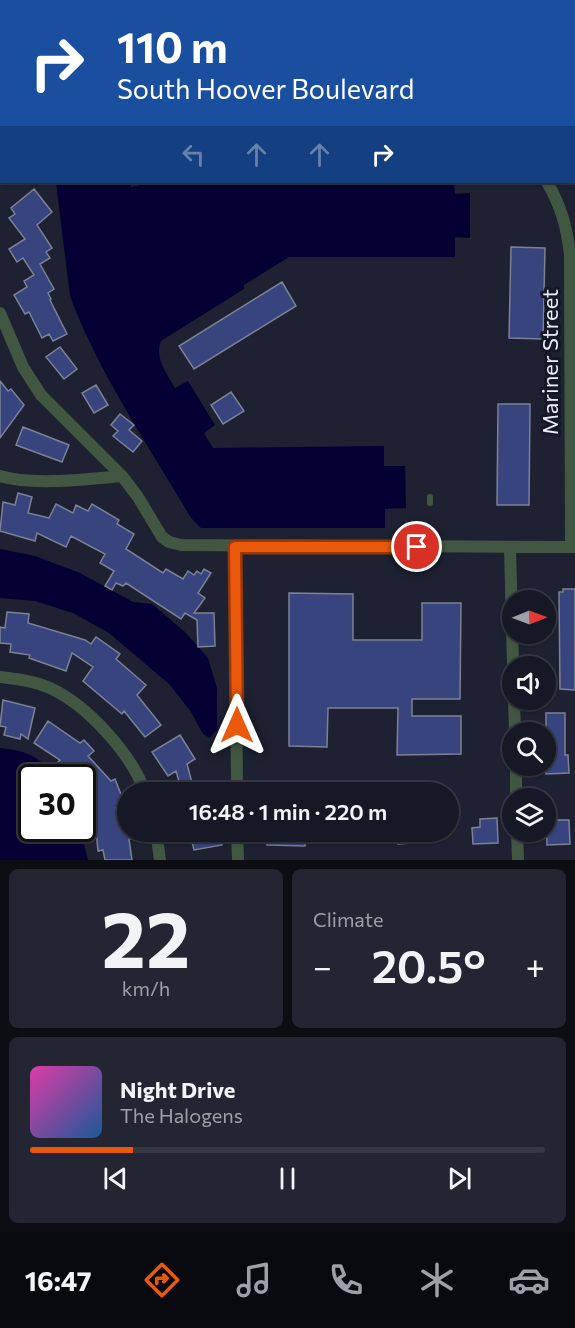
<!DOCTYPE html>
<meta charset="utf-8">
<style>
body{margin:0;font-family:Commissioner,sans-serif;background:#232632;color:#f1f3f6;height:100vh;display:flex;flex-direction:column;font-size:22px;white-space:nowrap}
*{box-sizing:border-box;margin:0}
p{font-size:20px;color:#9ea0a7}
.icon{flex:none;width:33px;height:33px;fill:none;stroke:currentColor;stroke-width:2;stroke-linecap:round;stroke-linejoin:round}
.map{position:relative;height:860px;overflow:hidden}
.side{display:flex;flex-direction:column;gap:9px;padding:9px;background:#0c0e14;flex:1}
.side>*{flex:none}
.hud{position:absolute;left:0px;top:0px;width:576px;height:183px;box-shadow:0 2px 4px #0004,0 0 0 2px #353842;background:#1a4fa0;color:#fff;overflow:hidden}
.needle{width:39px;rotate:89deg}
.tools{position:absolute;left:502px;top:590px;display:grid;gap:12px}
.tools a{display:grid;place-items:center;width:54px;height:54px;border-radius:50%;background:#161925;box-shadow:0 2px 4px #0004,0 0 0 2px #353842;font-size:30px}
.speed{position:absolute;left:18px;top:764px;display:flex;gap:12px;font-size:30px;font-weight:700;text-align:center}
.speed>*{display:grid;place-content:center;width:78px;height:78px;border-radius:50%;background:#161925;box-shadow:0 2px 4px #0004,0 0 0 2px #353842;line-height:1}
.speed .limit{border:3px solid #111;border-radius:9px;background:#fff;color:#111}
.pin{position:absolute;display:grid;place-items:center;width:51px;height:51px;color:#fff;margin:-26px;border:3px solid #fff;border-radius:50%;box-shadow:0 2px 6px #0007}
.me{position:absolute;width:66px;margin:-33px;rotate:0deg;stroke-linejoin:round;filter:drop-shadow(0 0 4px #0008)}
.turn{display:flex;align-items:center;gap:21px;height:126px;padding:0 18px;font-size:27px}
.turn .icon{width:78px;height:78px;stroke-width:2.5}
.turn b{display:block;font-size:42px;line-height:51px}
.lanes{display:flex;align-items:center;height:57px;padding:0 18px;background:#0003;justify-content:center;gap:30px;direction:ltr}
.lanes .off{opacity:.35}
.big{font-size:45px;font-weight:600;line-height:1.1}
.side .widget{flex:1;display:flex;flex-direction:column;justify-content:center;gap:9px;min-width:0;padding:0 21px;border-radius:9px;background:#232632}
.side .dial{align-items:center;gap:0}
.dial b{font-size:78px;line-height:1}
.song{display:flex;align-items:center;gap:18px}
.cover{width:72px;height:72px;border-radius:9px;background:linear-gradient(135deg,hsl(320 70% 55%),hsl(210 70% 35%))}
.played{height:6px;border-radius:3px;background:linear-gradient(90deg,#ea580c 20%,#353842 20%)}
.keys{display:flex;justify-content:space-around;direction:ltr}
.heat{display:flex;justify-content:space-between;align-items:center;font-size:33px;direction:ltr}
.side .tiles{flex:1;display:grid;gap:9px;grid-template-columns:1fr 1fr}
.widget:last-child{grid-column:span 2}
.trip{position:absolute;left:117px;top:782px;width:342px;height:60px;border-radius:30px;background:#161925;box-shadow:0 2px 4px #0004,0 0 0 2px #353842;font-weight:600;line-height:60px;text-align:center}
.dock{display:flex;height:96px;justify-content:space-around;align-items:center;background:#090a0f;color:#9ea0a7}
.dock .icon{width:42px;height:42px}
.dock .current{color:#ea580c}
.dock b{font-size:27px;color:#f1f3f6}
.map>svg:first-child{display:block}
.water{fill:#050033}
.building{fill:#38447e;stroke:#7c8195;stroke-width:1.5}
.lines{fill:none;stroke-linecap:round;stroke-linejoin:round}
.service{stroke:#425742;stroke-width:6}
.minor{stroke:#425742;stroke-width:12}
.route-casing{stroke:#983908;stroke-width:15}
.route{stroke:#ea580c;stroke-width:10}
.labels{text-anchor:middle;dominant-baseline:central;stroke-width:6;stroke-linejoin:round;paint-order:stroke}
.street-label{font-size:22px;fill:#e9edf8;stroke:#141827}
</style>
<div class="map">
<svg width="575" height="860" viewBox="0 0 575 860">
<rect width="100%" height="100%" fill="#1d2131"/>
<path class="water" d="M 0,0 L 129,0 L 129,1 L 2,2 L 1,127 Z
M 56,182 L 130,182 L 131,187 L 154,182 L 454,182 L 455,194 L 470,193 L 470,238 L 455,237 L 455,257 L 289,257 L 244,285 L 244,289 L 161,341 C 154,358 167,374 175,388 L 188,381 L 215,425 L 204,433 L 213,448 L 384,446 L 384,466 L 405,466 L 406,508 L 385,509 L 385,528 L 201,528 L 191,518 C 150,448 98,372 70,296 Z
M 0,549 L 35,556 L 80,573 L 133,602 L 152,604 L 185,632 L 208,658 L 217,688 L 217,729 L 210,738 L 203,734 L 191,712 L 170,685 L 109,633 L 73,613 L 35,601 L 0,598 Z
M 0,748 C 24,750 41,756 54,777 L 32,777 L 32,828 L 80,828 L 88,860 L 0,860 Z"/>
<path class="building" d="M 34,189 L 52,212 L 37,225 L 52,248 L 46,252 L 50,258 L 40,264 L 54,289 L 48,293 L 51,299 L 50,300 L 67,334 L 53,341 L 49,334 L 42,338 L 29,312 L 25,314 L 14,295 L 27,287 L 24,281 L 34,275 L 23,258 L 17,262 L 9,249 L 25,239 L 9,218 L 15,214 L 11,208 Z
M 511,247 L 545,248 L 543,339 L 509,338 Z
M 282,282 L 296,306 L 194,369 L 179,346 Z
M 60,347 L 77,369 L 64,379 L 46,357 Z
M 0,381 L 8,391 L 11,389 L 24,405 L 0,438 Z
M 96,385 L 108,405 L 94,413 L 82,393 Z
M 231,392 L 244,411 L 223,424 L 211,405 Z
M 498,404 L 530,404 L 529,505 L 497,505 Z
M 120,414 L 134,425 L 129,430 L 142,441 L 133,452 L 113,436 L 118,431 L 111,425 Z
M 23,427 L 69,445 L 62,462 L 16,445 Z
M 18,493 L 32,497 L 28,513 L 49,518 L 56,504 L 73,513 L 76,505 L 88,511 L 92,504 L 119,520 L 117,524 L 134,534 L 126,549 L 163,573 L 166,569 L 183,579 L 188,571 L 194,575 L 197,571 L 201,574 L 204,569 L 211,573 L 198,593 L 205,598 L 194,613 L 214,613 L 215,646 L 198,647 L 197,620 L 185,613 L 181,619 L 126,583 L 123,586 L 116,583 L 112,590 L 105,586 L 114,571 L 100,563 L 105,554 L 71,536 L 66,547 L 37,533 L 35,541 L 0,531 L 3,502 L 15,505 Z
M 563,589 L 575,589 L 575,690 L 560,689 L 559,592 L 563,592 Z
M 289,593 L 353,594 L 353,640 L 422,640 L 422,603 L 461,603 L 460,699 L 412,699 L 412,716 L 461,716 L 461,754 L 397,755 L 398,708 L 328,708 L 327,747 L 289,746 Z
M 7,612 L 29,614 L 28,623 L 85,640 L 91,644 L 96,637 L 120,654 L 116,659 L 146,685 L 137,695 L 161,725 L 145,737 L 124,711 L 122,714 L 83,681 L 93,667 L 72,653 L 66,671 L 29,658 L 30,655 L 10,652 L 11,644 L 0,643 L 0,627 L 5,628 Z
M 3,700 L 35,708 L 28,739 L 21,734 L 20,739 L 4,735 L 6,727 L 0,726 Z
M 546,713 L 565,713 L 565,755 L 568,755 L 569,773 L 546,774 Z
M 48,721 L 80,743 L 84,740 L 94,751 L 88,756 L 111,781 L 115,779 L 124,802 L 115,808 L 126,806 L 128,831 L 148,831 L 148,837 L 129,839 L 132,860 L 105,860 L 103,850 L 98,851 L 96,830 L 82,796 L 82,777 L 67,777 L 56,764 L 60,760 L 34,743 Z
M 180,735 L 195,759 L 187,764 L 192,783 L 189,784 L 191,792 L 182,792 L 176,771 L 168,776 L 152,752 Z
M 497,818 L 498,843 L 473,844 L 472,828 L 480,827 L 480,819 Z
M 546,820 L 569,820 L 570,844 L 547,845 Z
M 183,831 L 219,831 L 222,845 L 194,850 L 192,842 L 185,843 Z
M 267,831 L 305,831 L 305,846 L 267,845 Z
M 397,831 L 412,831 L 412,843 L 398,844 Z"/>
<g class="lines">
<path class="service" d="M 430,503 L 430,497"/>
<path class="minor" d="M 255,0 L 256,2
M 475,0 L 476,2
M 547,182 C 561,206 567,227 570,255 L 571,547
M 0,313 L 23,367 L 41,395 L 122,476 C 88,479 32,486 0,476
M 122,476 L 138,497 L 162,537 L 169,542 L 181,545 L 575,547
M 235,547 L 237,792
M 510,547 L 513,666
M 0,677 C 17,679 34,681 50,688 C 87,705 131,753 145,792
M 514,699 L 515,732
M 516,765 L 516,798
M 156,831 L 160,860
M 237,831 L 238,860
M 517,831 L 518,860"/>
</g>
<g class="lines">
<defs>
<path id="route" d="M 237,725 L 235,547 L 417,547"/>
</defs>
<use href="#route" class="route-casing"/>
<use href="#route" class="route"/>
</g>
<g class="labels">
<g class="street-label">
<text transform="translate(549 362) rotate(-90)">Mariner Street</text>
</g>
</g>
</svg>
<div class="tools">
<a><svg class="needle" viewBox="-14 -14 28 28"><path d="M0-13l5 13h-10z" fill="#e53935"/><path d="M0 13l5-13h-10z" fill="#9ea0a7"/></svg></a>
<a><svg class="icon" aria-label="sound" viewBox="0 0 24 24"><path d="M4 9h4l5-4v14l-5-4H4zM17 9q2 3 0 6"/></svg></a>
<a><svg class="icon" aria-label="search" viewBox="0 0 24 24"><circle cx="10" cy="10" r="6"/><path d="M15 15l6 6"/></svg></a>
<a><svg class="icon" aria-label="layers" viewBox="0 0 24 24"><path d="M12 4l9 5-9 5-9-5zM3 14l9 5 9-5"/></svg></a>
</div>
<div class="speed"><div class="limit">30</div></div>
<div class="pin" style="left:417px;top:547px;background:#d93025"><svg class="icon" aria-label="arrive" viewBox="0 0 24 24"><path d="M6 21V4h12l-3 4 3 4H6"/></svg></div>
<svg class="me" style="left:237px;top:725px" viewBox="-20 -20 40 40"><path d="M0-17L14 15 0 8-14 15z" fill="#ea580c" stroke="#fff" stroke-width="4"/></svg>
<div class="trip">16:48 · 1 min · 220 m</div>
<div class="hud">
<div class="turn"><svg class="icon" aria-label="right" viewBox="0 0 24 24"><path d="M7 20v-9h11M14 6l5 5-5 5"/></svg><div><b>110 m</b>South Hoover Boulevard</div></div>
<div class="lanes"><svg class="icon off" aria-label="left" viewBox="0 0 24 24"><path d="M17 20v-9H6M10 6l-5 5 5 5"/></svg><svg class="icon off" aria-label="ahead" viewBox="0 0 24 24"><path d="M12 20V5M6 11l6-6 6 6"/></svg><svg class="icon off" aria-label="ahead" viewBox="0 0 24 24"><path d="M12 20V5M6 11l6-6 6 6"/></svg><svg class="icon" aria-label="right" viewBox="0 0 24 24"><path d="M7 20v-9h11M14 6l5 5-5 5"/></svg></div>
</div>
</div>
<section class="side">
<div class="tiles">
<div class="widget dial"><b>22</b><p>km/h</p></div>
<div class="widget"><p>Climate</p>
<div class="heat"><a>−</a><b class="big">20.5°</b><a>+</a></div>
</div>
<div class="widget">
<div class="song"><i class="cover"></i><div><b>Night Drive</b><p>The Halogens</p></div></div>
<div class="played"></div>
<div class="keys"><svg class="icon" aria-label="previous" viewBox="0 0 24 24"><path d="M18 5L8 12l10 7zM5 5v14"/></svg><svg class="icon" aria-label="pause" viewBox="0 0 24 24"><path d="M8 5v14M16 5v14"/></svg><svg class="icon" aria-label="next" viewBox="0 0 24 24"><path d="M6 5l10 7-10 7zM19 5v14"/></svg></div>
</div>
</div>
</section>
<nav class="dock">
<b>16:47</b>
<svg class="icon current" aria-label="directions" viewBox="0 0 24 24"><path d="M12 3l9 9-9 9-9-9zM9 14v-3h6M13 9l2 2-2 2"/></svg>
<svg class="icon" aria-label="music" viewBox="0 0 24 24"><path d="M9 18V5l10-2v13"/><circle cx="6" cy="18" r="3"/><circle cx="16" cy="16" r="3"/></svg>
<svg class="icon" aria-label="phone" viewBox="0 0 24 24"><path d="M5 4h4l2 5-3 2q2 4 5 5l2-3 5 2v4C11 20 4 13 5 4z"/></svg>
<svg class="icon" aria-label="climate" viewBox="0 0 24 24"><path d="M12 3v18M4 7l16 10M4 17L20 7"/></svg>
<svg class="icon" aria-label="car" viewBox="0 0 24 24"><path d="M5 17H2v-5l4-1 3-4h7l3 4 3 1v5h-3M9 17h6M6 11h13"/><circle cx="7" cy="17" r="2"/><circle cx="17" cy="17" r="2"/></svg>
</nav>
